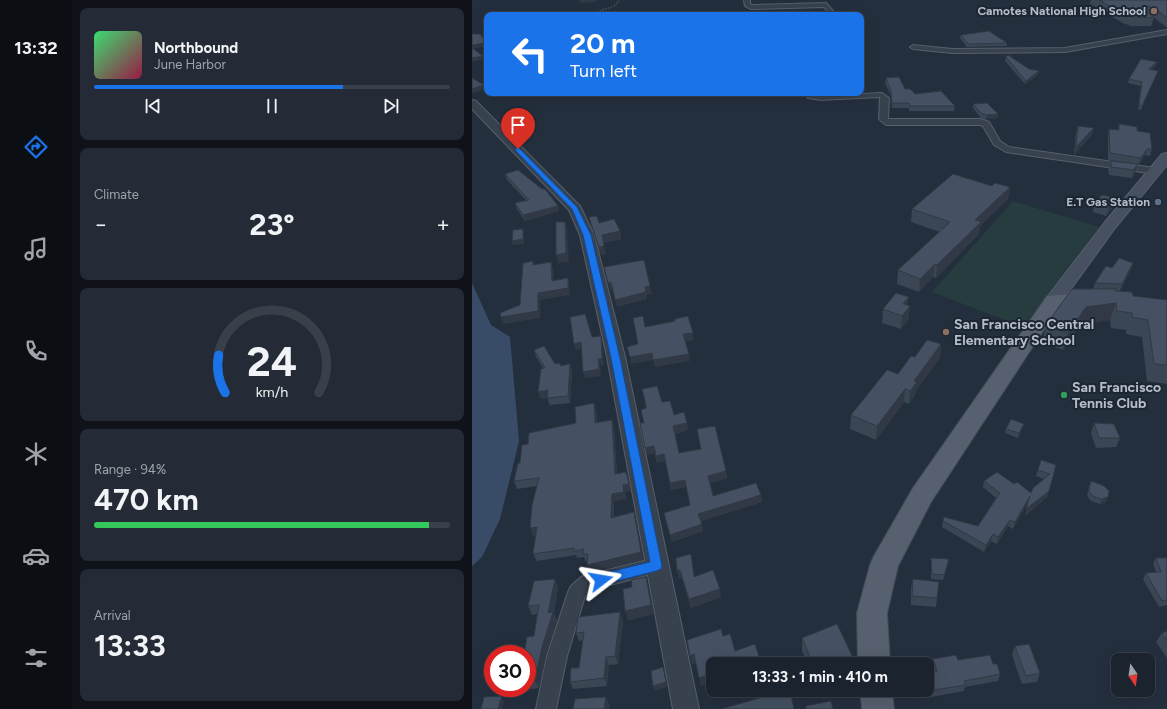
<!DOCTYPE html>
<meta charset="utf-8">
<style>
body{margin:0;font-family:Figtree,sans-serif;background:#242b36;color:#f1f3f6;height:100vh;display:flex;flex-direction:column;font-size:15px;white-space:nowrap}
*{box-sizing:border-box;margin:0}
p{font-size:13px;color:#a0a4aa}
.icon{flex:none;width:22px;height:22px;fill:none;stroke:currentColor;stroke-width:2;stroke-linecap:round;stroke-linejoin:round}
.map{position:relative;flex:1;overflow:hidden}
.drawer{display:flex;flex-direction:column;gap:8px;padding:8px;background:#0f1319;width:400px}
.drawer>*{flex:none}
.banner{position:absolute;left:12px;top:12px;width:380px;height:84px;border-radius:8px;box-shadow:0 4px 16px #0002,0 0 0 1px #39404a;background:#1a73e8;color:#fff;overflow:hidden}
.needle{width:26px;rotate:167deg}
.fabs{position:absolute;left:639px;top:653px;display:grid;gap:8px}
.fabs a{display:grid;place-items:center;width:44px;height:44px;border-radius:8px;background:#1b232e;box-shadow:0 4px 16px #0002,0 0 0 1px #39404a;font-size:20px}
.speed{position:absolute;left:12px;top:645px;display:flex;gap:8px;font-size:20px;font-weight:700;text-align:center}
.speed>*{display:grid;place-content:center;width:52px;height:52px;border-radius:50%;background:#1b232e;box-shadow:0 4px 16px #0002,0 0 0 1px #39404a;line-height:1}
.speed .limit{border:6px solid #d22;background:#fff;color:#111}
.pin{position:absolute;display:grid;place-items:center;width:34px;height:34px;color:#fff;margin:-41px -17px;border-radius:50% 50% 50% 0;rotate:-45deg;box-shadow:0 0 4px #0007}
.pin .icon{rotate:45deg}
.me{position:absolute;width:44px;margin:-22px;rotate:76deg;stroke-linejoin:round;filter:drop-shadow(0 0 3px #0008)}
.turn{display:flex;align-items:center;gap:14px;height:84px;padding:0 20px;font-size:18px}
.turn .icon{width:52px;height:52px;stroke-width:2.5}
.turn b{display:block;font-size:28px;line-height:34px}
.big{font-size:30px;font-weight:700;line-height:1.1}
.drawer .tile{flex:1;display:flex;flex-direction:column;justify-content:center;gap:6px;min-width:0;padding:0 14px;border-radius:8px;background:#242b36}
.drawer .dial{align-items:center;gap:0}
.dial svg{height:104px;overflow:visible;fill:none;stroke:#39404a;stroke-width:7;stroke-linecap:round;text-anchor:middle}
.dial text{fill:#f1f3f6;stroke:none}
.song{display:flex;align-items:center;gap:12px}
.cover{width:48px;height:48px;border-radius:6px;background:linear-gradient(135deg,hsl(140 70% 55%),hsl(340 70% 35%))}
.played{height:4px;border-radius:2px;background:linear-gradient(90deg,#1a73e8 70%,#39404a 70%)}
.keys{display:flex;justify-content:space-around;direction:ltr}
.heat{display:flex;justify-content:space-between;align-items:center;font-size:22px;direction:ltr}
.charge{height:6px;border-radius:3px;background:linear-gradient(90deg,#34c759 94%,#39404a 0)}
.trip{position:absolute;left:234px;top:657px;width:228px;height:40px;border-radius:8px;background:#1b232e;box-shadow:0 4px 16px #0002,0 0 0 1px #39404a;font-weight:700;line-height:40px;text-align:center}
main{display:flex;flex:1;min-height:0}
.menu{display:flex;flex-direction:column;width:72px;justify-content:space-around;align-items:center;background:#0b0e12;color:#a0a4aa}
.menu .icon{width:28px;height:28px}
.menu .on{color:#1a73e8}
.menu b{font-size:18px;color:#f1f3f6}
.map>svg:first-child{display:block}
.green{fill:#263c3f}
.water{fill:#394c67}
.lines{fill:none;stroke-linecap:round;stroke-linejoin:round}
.minor-casing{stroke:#565f6c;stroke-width:2}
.tertiary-casing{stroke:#565f6c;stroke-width:2}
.secondary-casing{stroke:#565f6c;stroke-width:2}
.primary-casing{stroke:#414a57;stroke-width:2}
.path{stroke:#44595c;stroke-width:1.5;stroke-dasharray:1.5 1.5;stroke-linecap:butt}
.minor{fill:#38414e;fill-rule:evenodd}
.tertiary{fill:#38414e;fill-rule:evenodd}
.secondary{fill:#465061;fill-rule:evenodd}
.primary{fill:#56606e;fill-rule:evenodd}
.wall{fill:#3b4654}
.shaded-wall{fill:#303945}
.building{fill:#455162;stroke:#303945}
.route{fill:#1a73e8;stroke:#114b97}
.education-dot{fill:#8d6e63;stroke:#1d2633;stroke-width:1.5}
.service-dot{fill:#5c6f8a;stroke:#1d2633;stroke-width:1.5}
.leisure-dot{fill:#2e9e5b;stroke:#1d2633;stroke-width:1.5}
.labels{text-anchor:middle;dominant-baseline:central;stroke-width:4;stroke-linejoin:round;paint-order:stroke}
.far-poi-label{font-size:12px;font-weight:bold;fill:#b4bcc9;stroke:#1d2633;text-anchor:end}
.poi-label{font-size:14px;font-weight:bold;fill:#b4bcc9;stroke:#1d2633;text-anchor:start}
</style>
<main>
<nav class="menu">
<b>13:32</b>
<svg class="icon on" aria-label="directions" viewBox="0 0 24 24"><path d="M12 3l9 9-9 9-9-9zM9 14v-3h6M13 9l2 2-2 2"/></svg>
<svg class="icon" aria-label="music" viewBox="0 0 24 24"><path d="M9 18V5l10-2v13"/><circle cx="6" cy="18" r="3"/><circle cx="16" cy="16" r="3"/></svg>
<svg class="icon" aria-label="phone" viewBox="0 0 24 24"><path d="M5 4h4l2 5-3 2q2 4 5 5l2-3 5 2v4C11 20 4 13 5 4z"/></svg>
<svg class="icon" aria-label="climate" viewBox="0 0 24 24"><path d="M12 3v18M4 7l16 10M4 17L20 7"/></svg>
<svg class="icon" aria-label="car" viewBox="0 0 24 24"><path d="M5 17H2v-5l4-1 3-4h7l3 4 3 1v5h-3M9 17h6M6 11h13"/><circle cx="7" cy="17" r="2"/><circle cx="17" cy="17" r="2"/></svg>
<svg class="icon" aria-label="filters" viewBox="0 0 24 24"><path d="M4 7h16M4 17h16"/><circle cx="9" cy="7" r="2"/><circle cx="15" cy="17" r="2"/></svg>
</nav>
<section class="drawer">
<div class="tile">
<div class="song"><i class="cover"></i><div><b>Northbound</b><p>June Harbor</p></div></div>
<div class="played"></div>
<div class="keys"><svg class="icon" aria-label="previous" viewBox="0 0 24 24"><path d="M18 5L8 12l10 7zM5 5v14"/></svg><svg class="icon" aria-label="pause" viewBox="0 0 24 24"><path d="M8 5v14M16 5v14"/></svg><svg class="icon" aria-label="next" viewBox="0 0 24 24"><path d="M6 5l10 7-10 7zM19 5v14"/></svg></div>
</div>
<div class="tile"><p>Climate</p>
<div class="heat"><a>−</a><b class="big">23°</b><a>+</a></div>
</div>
<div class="tile dial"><svg viewBox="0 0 100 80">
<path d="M14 69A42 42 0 1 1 86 69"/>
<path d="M14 69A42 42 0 0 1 9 40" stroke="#1a73e8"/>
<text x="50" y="56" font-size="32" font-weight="700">24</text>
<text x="50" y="72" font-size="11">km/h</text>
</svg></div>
<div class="tile"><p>Range · 94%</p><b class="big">470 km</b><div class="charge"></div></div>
<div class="tile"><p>Arrival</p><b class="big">13:33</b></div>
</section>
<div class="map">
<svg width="695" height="709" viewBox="0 0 695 709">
<rect width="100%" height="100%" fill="#242f3e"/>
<path class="green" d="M 541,201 L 627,227 L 551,327 L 460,292 Z"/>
<path class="water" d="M 0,283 L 19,325 L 38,337 L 47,441 L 28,519 L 10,557 L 0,566 Z"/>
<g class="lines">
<defs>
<path id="minor" d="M 272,0 L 278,0 L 278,4 L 280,5 L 354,3 L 361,11 L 356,15 L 349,15 L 355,11 L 352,7 L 279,9 L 273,6 Z
M 695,30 L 695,34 L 593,52 L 480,53 L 441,49 L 438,47 L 441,45 L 480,49 L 593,48 Z
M 333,93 L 349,96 L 410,93 L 417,98 L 416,119 L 509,119 L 517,122 L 528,141 L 537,147 L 683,168 L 688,171 L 683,174 L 534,152 L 522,145 L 511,126 L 508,125 L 414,125 L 407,119 L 408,97 L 349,100 L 336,98 Z
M 184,558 L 190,561 L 193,566 L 190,571 L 120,590 L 113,596 L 95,656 L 84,709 L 64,709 L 75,656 L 96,592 L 99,586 L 109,577 L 115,575 Z"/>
<path id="tertiary" d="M 0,100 L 4,101 L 108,206 L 122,235 L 153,357 L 227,709 L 201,709 L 135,357 L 108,235 L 97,210 L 0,109 Z"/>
<path id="secondary" d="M 695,153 L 695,165 L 643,228 L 588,304 L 582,305 L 576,304 L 573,300 L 576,296 L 633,222 L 690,154 Z"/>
<path id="primary" d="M 621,292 L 628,294 L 631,298 L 628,302 L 588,305 L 459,502 L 426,566 L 415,613 L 418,664 L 386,664 L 385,613 L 398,565 L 402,556 L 441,488 L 575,296 Z
M 388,690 L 420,690 L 422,709 L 390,709 Z"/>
</defs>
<use href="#minor" class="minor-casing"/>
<use href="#tertiary" class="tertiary-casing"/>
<use href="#secondary" class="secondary-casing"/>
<use href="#primary" class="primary-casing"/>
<path class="path" d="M 119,14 L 142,6 L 148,0"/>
<use href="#minor" class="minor"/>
<use href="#tertiary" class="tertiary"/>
<use href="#secondary" class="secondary"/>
<use href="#primary" class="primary"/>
</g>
<path class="wall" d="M 619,0 L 695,0 L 695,27 L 694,27 L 680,16 L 679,16 L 682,18 L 679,26 L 659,26 L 651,23 L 618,4 Z
M 489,35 L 535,43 L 535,46 L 495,47 L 488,38 Z
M 534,57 L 557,69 L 567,71 L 566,75 L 553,84 L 533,61 Z
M 684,66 L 679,70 L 686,71 L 684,74 L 669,110 L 666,109 L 669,86 L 656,83 L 657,79 Z
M 414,78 L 433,89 L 443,94 L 483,106 L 482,111 L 437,111 L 437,108 L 420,108 L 419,96 L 413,83 Z
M 501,104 L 526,118 L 514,119 L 509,118 L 501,108 Z
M 647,124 L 665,131 L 680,149 L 678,156 L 673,155 L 667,164 L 636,160 L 636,135 L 637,129 L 646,130 Z
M 606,126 L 620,135 L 602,155 L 604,133 Z
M 639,161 L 665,164 L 663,173 L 660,178 L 637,175 L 636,169 Z
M 33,174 L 86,206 L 87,211 L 53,221 L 45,209 L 43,203 L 54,200 L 35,180 Z
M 520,186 L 538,187 L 536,199 L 508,226 L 507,234 L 464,278 L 461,277 L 447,292 L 425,284 L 426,270 L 468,232 L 439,222 L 440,209 Z
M 644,198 L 641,207 L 634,216 L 621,212 L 623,203 Z
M 117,217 L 127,223 L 148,231 L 149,239 L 131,243 L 134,254 L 129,255 L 119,225 Z
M 661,263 L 658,271 L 648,291 L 661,296 L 695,300 L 695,384 L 675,381 L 670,337 L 654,334 L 654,330 L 639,328 L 638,320 L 609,324 L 591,350 L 570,342 L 574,325 L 621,289 L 623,283 L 640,268 Z
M 436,305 L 438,306 L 436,320 L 429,329 L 410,323 L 411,309 Z
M 469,344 L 468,358 L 444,390 L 443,395 L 437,404 L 432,402 L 404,440 L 378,429 L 379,415 L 426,374 L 443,357 Z
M 62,350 L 83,364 L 88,363 L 89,366 L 98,364 L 100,371 L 98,403 L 78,405 L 75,398 L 69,399 L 71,368 L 64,357 Z
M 170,389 L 190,402 L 216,430 L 203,434 L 207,453 L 229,449 L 225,429 L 254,471 L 255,478 L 238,483 L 241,496 L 289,495 L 290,502 L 229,521 L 231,531 L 200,542 L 192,513 L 218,505 L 214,487 L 199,490 L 194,461 L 185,463 L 183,453 L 175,455 L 172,423 L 169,410 L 174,408 L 174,406 Z
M 124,410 L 125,422 L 140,420 L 142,428 L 145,474 L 156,479 L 159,491 L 153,492 L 154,499 L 142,501 L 142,517 L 162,512 L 171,560 L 118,573 L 116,561 L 114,562 L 112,557 L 105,558 L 104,555 L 65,561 L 61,554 L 64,535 L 61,536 L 65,486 L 45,489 L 42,481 L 48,463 L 56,444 L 104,423 Z
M 622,423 L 648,438 L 644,447 L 624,448 L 619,433 Z
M 550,428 L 546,438 L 533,433 L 534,429 Z
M 569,460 L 584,465 L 575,497 L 553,516 L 556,502 L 541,529 L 536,526 L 525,544 L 519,541 L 512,552 L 470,527 L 471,521 L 506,526 L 524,498 L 511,487 L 512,481 L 542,484 L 559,493 L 572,479 L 564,476 Z
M 619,481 L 636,497 L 634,502 L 628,504 L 619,501 L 615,496 L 617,486 Z
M 459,558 L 476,564 L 471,580 L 459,579 Z
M 684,558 L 695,558 L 695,605 L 687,607 L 671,579 L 674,573 L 684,572 L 681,563 Z
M 205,570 L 223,577 L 249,597 L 219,608 L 210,578 L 207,578 Z
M 441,579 L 465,598 L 464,607 L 439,605 L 439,588 Z
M 86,587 L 82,613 L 85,620 L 74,656 L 67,688 L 40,692 L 38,688 L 55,688 L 55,654 L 62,636 L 65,614 L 60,615 L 56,606 Z
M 148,612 L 151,621 L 146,664 L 137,665 L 135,686 L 101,689 L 98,682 L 107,668 L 111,640 L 107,641 L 104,633 Z
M 695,631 L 695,658 L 684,642 L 690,633 Z
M 330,638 L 384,664 L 336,664 L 330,651 Z
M 543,646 L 568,673 L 565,682 L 550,684 L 540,655 Z
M 461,659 L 486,660 L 521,664 L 528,674 L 526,681 L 493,687 L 492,691 L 454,698 L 452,690 L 455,690 L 461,671 L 460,665 Z
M 347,690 L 372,690 L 351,699 Z"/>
<path class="shaded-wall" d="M 108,0 L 125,0 L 124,2 L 108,3 Z
M 15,43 L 15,46 L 0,49 L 0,45 Z
M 11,56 L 12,59 L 0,62 L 0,58 Z
M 685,62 L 684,66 L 676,73 L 677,69 Z
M 567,71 L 566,75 L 553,84 L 554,81 Z
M 12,85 L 13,89 L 0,93 L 0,89 Z
M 526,114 L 526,118 L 514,119 L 515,115 Z
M 622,128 L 620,135 L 602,155 L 604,147 Z
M 675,149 L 673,155 L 667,164 L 669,158 Z
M 665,164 L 663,173 L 660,178 L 662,170 Z
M 538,187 L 536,199 L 508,226 L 507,234 L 464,278 L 465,265 L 503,220 Z
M 644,198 L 641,207 L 634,216 L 637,207 Z
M 86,206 L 87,211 L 53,221 L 51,215 Z
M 93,222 L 95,230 L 97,262 L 87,263 L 84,255 Z
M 51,229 L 52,233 L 52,244 L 41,245 L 40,241 Z
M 148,231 L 149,239 L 131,243 L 130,235 Z
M 132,246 L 134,254 L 129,255 L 127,247 Z
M 79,262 L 81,269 L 82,287 L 80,281 Z
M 661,263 L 658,271 L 647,292 L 650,284 Z
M 463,264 L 461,277 L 447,292 L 448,279 Z
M 96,278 L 97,285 L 98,295 L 68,300 L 68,318 L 31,324 L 29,317 L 66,293 Z
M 139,282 L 141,290 L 138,290 L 136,283 Z
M 178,286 L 180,294 L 175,295 L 175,299 L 145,307 L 143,300 L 173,287 Z
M 644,289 L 640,303 L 644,303 L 638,320 L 609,324 L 591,350 L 596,333 L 614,307 L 643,291 Z
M 437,297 L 435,309 L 438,306 L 436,320 L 429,329 L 431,304 Z
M 221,333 L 222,340 L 212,342 L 211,334 Z
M 129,336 L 130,342 L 132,365 L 128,365 L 129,376 L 113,378 L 111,372 L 126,359 Z
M 109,342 L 111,349 L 104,350 L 102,344 Z
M 469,344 L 468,358 L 444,390 L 443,395 L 437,404 L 438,391 L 442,381 Z
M 180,353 L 181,360 L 159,364 L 158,357 Z
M 217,354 L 218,361 L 183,367 L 181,360 Z
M 98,364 L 100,371 L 98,403 L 96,396 Z
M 433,389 L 432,402 L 404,440 L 405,426 Z
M 76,390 L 79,397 L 69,399 L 66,392 Z
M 122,403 L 124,410 L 126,430 L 123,423 Z
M 140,420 L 142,428 L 145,481 L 143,474 Z
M 215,423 L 216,430 L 202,434 L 201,426 Z
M 552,424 L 550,428 L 546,438 L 547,433 Z
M 182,446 L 183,453 L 175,455 L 173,448 Z
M 192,454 L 194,461 L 185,463 L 184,456 Z
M 254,471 L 255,478 L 238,483 L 236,476 Z
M 154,472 L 159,491 L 153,492 L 154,499 L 142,501 L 141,525 L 139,518 L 140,494 L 151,485 Z
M 213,480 L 214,487 L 199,490 L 198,483 Z
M 577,491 L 575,497 L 553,516 L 554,509 Z
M 289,495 L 290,502 L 228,521 L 226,514 Z
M 558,496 L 556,502 L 541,529 L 543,522 Z
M 636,497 L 634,502 L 628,504 L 629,499 Z
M 162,512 L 171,560 L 118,573 L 115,565 Z
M 538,520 L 536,526 L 525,544 L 526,537 Z
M 230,524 L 231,531 L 200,542 L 198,535 Z
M 65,527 L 68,534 L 61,536 L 58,528 Z
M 521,534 L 519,541 L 512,552 L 514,545 Z
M 205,570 L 208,570 L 210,578 L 207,578 Z
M 174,577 L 176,586 L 182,614 L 156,621 L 153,611 Z
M 83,579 L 86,587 L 82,613 L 85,620 L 74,656 L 67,688 L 63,680 L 76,613 Z
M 248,589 L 249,597 L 219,608 L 217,599 Z
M 148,612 L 151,621 L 146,664 L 143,656 Z
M 222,654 L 224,663 L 220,665 L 218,656 Z
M 134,657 L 137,665 L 135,686 L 132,678 Z
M 191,667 L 195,687 L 183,691 L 181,686 Z
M 241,673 L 241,683 L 229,686 L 227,678 Z
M 253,690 L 261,690 L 254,692 Z
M 351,690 L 372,690 L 351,699 Z
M 30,696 L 32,701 L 30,709 L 26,709 Z
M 134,697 L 138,706 L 137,709 L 132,709 Z"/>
<path class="building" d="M 627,0 L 695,0 L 695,18 L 682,8 L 674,6 L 673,11 L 682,18 L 661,17 L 653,14 Z
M 517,31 L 535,43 L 496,44 L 489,35 Z
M 0,34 L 8,34 L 15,43 L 0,45 Z
M 0,48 L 11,56 L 0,58 Z
M 536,55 L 557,69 L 567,71 L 554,81 L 534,57 Z
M 669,59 L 685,62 L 677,69 L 686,71 L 670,106 L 667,105 L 670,82 L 657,79 Z
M 427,77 L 433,89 L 438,89 L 443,94 L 469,91 L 483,106 L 438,106 L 437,103 L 420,103 L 419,91 L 414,78 Z
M 0,78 L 12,85 L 0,89 Z
M 515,103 L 526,114 L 515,115 L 510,114 L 501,104 Z
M 647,124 L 665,127 L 665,131 L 678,133 L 680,149 L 675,149 L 669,158 L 638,153 L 637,129 L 647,130 Z
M 606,126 L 622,128 L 604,147 Z
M 639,161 L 665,164 L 662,170 L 639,167 Z
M 46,170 L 70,189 L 73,189 L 86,206 L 51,215 L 43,203 L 57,200 L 33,174 Z
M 481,174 L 520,186 L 523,183 L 538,187 L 503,220 L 509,222 L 465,265 L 463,264 L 448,279 L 426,270 L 478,222 L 440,209 Z
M 630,195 L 644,198 L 637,207 L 623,203 Z
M 125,216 L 127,223 L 142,219 L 148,231 L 130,235 L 132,246 L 127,247 L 117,217 Z
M 84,222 L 93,222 L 94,253 L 84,255 Z
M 51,229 L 51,239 L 40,241 L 41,230 Z
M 647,258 L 661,263 L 650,284 L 623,283 L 634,266 L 640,268 Z
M 172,260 L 178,286 L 173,287 L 174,292 L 143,300 L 139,282 L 136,283 L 132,267 Z
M 61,261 L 61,265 L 79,262 L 80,281 L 96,278 L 96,288 L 66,293 L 66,311 L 29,317 L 28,313 L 48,305 L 51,263 Z
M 600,289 L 644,289 L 643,291 L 660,292 L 661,296 L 695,300 L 695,365 L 682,364 L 676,320 L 660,317 L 660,313 L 645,311 L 644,303 L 614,307 L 596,333 L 574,325 Z
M 424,293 L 437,297 L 431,304 L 438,306 L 430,316 L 411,309 Z
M 113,314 L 120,337 L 129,336 L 130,359 L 126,359 L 127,369 L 111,372 L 109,342 L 102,344 L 98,317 Z
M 171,316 L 173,327 L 203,321 L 203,319 L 216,316 L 221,333 L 211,334 L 217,354 L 181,360 L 180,353 L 158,357 L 155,347 L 166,344 L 161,318 Z
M 455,340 L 469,344 L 442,381 L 445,382 L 438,391 L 433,389 L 405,426 L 379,415 L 415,370 L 426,374 L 439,356 L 443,357 Z
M 72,346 L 83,364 L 88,363 L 88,366 L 98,364 L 96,396 L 75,398 L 76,390 L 66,392 L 69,369 L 73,368 L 62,350 Z
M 185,386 L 190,402 L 198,401 L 202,415 L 212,412 L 215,423 L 201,426 L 207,453 L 229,449 L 225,429 L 243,426 L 254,471 L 236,476 L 241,496 L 284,483 L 289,495 L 226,514 L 230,524 L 198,535 L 192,513 L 218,505 L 213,480 L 198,483 L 192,454 L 184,456 L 182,446 L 173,448 L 168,423 L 172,423 L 169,410 L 174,408 L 174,405 L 170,389 Z
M 122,403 L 123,423 L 140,420 L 143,474 L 154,472 L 157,484 L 151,485 L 152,492 L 140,494 L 139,518 L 162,512 L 169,552 L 115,565 L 116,554 L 111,554 L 112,549 L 102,551 L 102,548 L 61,554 L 65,527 L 58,528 L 60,505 L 67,478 L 42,481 L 46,463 L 48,463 L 50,445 L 56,444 L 57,433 L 104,423 L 103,407 Z
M 539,419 L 552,424 L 547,433 L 534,429 Z
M 622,423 L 642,424 L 648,438 L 627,438 Z
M 569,460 L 584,465 L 577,491 L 554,509 L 558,496 L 543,522 L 538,520 L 526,537 L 521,534 L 514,545 L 471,521 L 472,517 L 506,526 L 528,493 L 512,481 L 525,472 L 542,484 L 545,482 L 559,493 L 561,488 L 578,474 L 566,470 Z
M 619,481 L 632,486 L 637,491 L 636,497 L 629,499 L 621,496 L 617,491 Z
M 219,554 L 222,577 L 241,570 L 248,589 L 217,599 L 208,570 L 205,570 L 204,558 Z
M 459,558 L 477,559 L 472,575 L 460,574 Z
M 684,558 L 695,558 L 695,600 L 690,601 L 674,573 L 689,572 Z
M 174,577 L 179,605 L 153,611 L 151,589 L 160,587 L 159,580 Z
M 83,579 L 76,613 L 81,612 L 70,647 L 63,680 L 55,681 L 55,654 L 52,654 L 55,637 L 62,636 L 67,605 L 56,606 L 62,581 Z
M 441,579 L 467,582 L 465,598 L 440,596 Z
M 148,612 L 143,656 L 134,657 L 132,678 L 98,682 L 99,668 L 107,668 L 112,632 L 104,633 L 106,617 Z
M 365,624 L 384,664 L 341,664 L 330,638 Z
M 249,629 L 251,636 L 258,634 L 263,651 L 283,644 L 289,663 L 287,664 L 241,664 L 241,673 L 227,678 L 222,654 L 218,656 L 215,640 Z
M 695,631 L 695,641 L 690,633 Z
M 557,644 L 568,673 L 554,676 L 543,646 Z
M 484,655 L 486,660 L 518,655 L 521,664 L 525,664 L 528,674 L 492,681 L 494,685 L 455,691 L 455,672 L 465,671 L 461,659 Z
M 191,667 L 194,682 L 181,686 L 179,671 Z
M 316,690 L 318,690 L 322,709 L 249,709 Z
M 30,696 L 26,709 L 9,709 L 12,697 Z
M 134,697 L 132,709 L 101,709 L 103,699 Z
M 359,701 L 361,709 L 334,709 L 334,706 Z"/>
<path class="route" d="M 46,147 L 105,207 L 119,235 L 148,358 L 190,566 L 189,569 L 184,571 L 129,585 L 124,583 L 123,580 L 124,576 L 129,574 L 178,562 L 139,358 L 111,235 L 100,209 L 44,151 L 43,149 Z"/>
<g class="education-dot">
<circle cx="682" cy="11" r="4"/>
<circle cx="474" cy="332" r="4"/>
</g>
<circle class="service-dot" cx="686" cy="202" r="4"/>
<circle class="leisure-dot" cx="592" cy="395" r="4"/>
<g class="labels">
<g class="far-poi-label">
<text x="674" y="11">Camotes National High School</text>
<text x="678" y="202">E.T Gas Station</text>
</g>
<g class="poi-label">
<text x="482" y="324">San Francisco Central<tspan x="482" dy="16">Elementary School</tspan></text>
<text x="600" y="387">San Francisco<tspan x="600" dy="16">Tennis Club</tspan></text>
</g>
</g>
</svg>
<div class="fabs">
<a><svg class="needle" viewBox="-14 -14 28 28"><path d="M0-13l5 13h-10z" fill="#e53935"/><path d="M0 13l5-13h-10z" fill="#a0a4aa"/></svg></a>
</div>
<div class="speed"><div class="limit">30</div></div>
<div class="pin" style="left:46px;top:149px;background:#d93025"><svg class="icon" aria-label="arrive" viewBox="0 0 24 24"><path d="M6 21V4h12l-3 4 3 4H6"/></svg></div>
<svg class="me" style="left:129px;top:580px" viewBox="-20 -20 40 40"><path d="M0-17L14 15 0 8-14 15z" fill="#1a73e8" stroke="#fff" stroke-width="4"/></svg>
<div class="trip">13:33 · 1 min · 410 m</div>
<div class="banner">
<div class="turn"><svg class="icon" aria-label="left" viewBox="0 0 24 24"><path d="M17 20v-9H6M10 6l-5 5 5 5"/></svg><div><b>20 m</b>Turn left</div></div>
</div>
</div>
</main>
